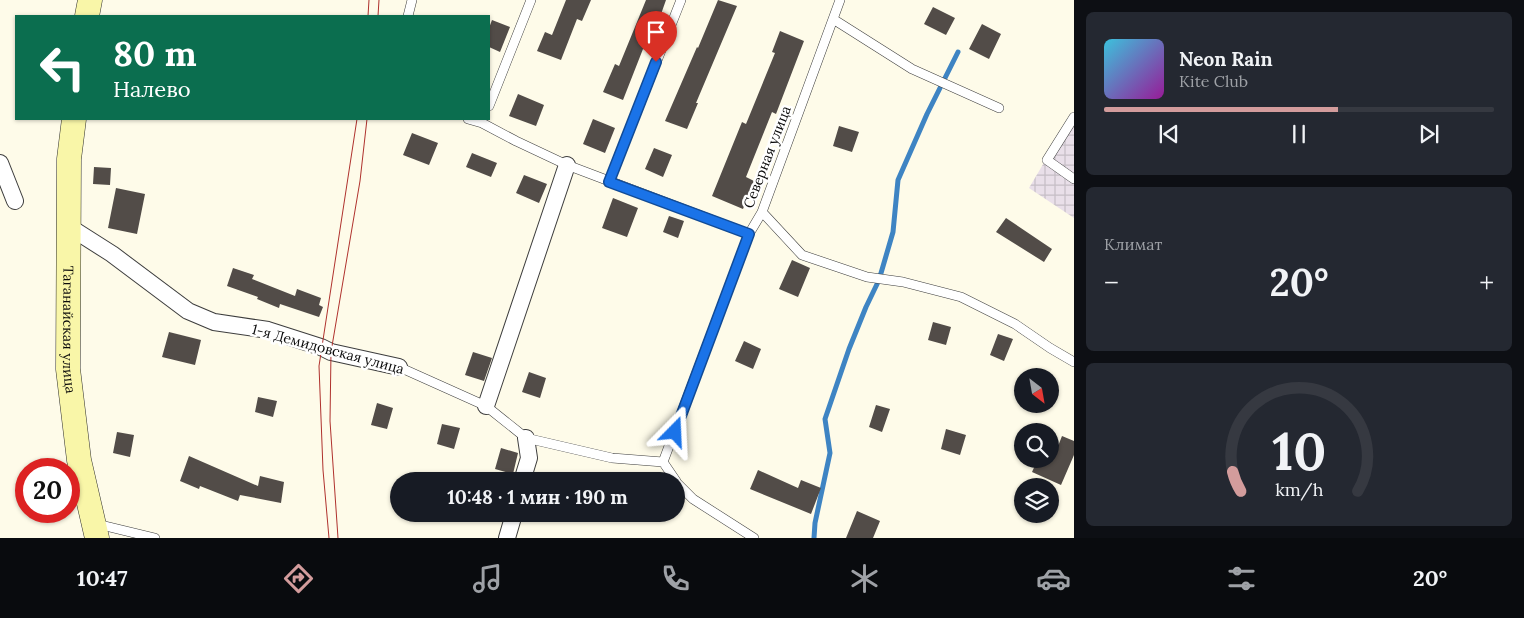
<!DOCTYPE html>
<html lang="ru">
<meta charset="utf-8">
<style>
body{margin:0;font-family:Lora,serif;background:#242831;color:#f1f3f6;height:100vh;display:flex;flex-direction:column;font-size:19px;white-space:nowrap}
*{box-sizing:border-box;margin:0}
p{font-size:16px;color:#9ea1a6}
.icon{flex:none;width:28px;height:28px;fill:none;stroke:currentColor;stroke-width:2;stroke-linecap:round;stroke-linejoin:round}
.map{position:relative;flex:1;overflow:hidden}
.panel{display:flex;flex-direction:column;gap:12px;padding:12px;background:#0d0f14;width:450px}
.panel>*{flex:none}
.banner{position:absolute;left:15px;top:15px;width:475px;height:105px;border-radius:0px;box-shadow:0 1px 4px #0004;background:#0b6e4f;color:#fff;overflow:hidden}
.needle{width:32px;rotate:149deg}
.buttons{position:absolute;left:1014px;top:368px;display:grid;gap:10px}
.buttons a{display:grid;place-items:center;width:45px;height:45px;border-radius:50%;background:#171b24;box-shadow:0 1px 4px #0004;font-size:25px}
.speed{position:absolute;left:15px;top:458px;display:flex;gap:10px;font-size:25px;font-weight:700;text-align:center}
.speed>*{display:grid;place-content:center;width:65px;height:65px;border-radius:50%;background:#171b24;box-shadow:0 1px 4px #0004;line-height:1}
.speed .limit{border:8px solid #d22;background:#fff;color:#111}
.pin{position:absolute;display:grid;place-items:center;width:42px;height:42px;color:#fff;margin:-51px -21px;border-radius:50% 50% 50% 0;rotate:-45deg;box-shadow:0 0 5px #0007}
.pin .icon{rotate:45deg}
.me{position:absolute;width:55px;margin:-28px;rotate:21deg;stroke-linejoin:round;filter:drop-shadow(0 0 4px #0008)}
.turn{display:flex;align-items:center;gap:18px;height:105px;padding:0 15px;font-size:22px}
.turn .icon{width:65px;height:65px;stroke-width:2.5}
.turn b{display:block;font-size:35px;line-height:42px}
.big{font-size:38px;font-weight:800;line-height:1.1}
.panel .tile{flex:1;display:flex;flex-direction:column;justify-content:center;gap:8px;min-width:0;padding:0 18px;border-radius:8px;background:#242831}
.panel .dial{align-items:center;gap:0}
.dial svg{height:130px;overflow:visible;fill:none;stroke:#363941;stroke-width:7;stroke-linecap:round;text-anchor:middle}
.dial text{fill:#f1f3f6;stroke:none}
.song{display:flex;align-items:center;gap:15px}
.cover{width:60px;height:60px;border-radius:8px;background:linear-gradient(135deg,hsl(190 70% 55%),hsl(300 70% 35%))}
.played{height:5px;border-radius:2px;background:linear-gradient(90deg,#d39c9c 60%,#363941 60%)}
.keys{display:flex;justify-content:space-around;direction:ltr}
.heat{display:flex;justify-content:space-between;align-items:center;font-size:28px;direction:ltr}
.trip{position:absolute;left:390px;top:472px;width:295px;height:50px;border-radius:25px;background:#171b24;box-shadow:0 1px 4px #0004;font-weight:800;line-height:50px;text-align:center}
.menu{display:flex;height:80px;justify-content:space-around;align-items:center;background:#090b0e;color:#9ea1a6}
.menu .icon{width:35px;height:35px}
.menu .selected{color:#d39c9c}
.menu b{font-size:22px;color:#f1f3f6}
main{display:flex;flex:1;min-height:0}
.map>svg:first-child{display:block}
.industrial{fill:url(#industrial-grid)}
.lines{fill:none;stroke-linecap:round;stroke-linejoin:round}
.stream{stroke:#3e84c3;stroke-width:5}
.building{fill:#524c48}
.lane-casing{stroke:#3d3d3d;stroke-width:10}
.street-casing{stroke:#3d3d3d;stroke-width:18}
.secondary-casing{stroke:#2c2c2c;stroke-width:25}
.lane{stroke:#fff;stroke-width:9}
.street{stroke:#fff;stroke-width:16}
.secondary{stroke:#f9f6a8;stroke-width:24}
.tram{stroke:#af312d;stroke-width:1}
.route-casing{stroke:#114b97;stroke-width:12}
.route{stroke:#1a73e8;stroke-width:9}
.labels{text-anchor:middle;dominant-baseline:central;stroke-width:5;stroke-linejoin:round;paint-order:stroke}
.street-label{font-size:14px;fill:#0a0a0a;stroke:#fff}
</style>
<main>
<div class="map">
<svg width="1074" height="538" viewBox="0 0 1074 538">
<defs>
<pattern id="industrial-grid" width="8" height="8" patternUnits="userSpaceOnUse" patternTransform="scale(1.25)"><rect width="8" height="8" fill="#e9dfe9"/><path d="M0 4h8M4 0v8" fill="none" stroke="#c6bec6"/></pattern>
</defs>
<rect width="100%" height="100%" fill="#fefbe9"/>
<path class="industrial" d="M 1074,112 L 1074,218 L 1029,188 Z"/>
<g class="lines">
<path class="stream" d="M 814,538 L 815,523 L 830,453 L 825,419 L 849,349 L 866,307 L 879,280 L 893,232 L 898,180 L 927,114 L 958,52"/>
</g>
<path class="building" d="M 566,0 L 591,0 L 582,21 L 577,19 L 561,60 L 537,51 L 545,32 L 552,35 Z
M 646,0 L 666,0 L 648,51 L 643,49 L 623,100 L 603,92 L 615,64 L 619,66 Z
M 718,0 L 737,6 L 696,103 L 698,103 L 687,129 L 665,121 L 697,47 L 698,48 Z
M 933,7 L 955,18 L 946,35 L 924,24 Z
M 492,20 L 510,27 L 500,52 L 489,47 L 489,28 Z
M 982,24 L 1001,34 L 989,59 L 969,49 Z
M 780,31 L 804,41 L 776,114 L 772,112 L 746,177 L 754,181 L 743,209 L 712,196 L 742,122 L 746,124 L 775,53 L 772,52 Z
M 518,94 L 544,105 L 536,126 L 509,116 Z
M 593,119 L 615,128 L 605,153 L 583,144 Z
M 839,126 L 859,132 L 852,152 L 833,146 Z
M 412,133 L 438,143 L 429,165 L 403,155 Z
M 654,148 L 672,155 L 663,177 L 645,169 Z
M 472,153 L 497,163 L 491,177 L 466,167 Z
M 94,167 L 111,168 L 110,185 L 93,184 Z
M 524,175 L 547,184 L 539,203 L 516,193 Z
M 116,188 L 145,194 L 137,234 L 108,228 Z
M 613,198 L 638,208 L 627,237 L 602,228 Z
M 669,216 L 684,221 L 678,238 L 663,232 Z
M 1006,218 L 1052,249 L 1044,262 L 996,232 Z
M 792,260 L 810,268 L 798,297 L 779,289 Z
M 233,268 L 254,275 L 252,279 L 295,296 L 297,289 L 321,298 L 319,305 L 323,307 L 319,317 L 280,304 L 279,308 L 257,299 L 258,297 L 227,286 Z
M 933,322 L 951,327 L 946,345 L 928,340 Z
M 169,332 L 201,340 L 195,365 L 162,357 Z
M 998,334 L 1013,339 L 1004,361 L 990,355 Z
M 744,341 L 761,349 L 753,369 L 735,361 Z
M 473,352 L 492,358 L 484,381 L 465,375 Z
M 529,372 L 546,378 L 540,398 L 522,392 Z
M 258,397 L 277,401 L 273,417 L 255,412 Z
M 377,403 L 393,408 L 387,429 L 371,425 Z
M 876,405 L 890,409 L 882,432 L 869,427 Z
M 442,424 L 460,428 L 454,449 L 437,444 Z
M 946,429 L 966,435 L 960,455 L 941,449 Z
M 117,432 L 134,435 L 130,457 L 113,453 Z
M 1062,436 L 1074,441 L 1074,455 L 1061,485 L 1032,472 L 1038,459 L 1053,459 Z
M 501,448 L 518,453 L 513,474 L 495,469 Z
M 189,456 L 258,486 L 260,476 L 284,482 L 281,503 L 240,495 L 238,501 L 200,486 L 199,489 L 180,481 Z
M 758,470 L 798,488 L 801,480 L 821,488 L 811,514 L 750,489 Z
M 857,511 L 880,521 L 873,538 L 846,538 Z"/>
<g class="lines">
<defs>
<path id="lane" d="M 408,16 L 412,0
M 833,19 L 912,69 L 999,108
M 489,106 L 531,0
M 1074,117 L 1047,160 L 1074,179
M 468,119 L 482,123 L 516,141 L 567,165 L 749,234
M 609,182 L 681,0
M 762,212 L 802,255 L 867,277 L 903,282 L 961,297 L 1015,324 L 1050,348 L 1074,362
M 399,367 L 486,406 L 526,438 L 612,458 L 663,462 L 676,481
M 663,462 L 749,234 L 762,212 L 840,0
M 676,482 L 693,499 L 754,538
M 97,524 L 155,538"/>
<path id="street" d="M 0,163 L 15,201
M 68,226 L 112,254 L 188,311 L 214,322 L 268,330 L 321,347 L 331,352 L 399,367
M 486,406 L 567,165
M 522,481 L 529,458 L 526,438
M 507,538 L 514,514"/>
<g id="secondary">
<path d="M 87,16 L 90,0"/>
<path id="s1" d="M 74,119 L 69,159 L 68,369 L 79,460 L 97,538"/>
</g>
</defs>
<use href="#lane" class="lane-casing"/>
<use href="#street" class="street-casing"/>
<use href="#secondary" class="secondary-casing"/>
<use href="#lane" class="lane"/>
<use href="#street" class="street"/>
<use href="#secondary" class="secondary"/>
<path class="tram" d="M 368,16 L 369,0
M 378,16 L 379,0
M 329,538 L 323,470 L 319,366 L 357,119
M 338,538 L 330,421 L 331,352 L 360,181 L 367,119"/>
</g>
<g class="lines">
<defs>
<path id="route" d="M 656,62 L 609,182 L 749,234 L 675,432"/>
</defs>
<use href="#route" class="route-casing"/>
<use href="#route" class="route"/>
</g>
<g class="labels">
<g class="street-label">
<text transform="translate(767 157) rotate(-69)">Северная улица</text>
<text stroke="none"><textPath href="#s1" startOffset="211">Таганайская улица</textPath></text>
<text transform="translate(328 349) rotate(15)">1-я Демидовская улица</text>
</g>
</g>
</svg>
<div class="buttons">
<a><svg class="needle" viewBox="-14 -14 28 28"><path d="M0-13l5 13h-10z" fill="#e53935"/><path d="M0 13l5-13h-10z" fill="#9ea1a6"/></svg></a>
<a><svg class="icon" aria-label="search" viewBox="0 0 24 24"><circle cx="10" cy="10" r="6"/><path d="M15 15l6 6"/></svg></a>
<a><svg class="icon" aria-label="layers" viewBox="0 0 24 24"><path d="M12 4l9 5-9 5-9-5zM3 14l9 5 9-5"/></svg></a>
</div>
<div class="speed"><div class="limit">20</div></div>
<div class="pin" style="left:656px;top:62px;background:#d93025"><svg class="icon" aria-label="arrive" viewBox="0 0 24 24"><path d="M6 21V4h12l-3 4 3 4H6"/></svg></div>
<svg class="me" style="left:675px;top:432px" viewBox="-20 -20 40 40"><path d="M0-17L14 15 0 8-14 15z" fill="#1a73e8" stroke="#fff" stroke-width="4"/></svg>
<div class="trip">10:48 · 1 мин · 190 m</div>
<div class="banner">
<div class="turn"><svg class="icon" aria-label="left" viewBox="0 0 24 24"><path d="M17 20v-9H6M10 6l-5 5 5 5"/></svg><div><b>80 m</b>Налево</div></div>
</div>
</div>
<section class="panel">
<div class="tile">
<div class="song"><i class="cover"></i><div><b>Neon Rain</b><p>Kite Club</p></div></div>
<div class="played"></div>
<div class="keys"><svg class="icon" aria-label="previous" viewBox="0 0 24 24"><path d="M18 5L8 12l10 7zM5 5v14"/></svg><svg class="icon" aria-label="pause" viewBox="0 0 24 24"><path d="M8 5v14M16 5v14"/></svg><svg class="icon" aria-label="next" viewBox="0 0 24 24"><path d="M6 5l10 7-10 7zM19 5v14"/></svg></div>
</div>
<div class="tile"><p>Климат</p>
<div class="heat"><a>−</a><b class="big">20°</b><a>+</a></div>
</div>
<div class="tile dial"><svg viewBox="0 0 100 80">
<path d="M14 69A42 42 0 1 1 86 69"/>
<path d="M14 69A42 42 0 0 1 9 57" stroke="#d39c9c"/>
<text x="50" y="56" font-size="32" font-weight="700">10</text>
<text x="50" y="72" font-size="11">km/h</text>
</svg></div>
</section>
</main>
<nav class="menu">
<b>10:47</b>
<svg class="icon selected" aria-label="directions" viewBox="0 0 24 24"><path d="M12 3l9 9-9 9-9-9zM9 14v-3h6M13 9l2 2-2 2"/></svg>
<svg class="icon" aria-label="music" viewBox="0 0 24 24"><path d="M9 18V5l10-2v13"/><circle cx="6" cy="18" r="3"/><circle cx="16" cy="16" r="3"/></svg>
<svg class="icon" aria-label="phone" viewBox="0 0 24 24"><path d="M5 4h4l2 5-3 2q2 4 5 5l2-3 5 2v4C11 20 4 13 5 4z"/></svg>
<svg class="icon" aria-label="climate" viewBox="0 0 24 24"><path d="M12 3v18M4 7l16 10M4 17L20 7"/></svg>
<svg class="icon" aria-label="car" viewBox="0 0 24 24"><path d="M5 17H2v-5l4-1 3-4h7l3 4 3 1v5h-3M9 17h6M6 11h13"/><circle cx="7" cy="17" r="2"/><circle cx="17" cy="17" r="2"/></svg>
<svg class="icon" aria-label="filters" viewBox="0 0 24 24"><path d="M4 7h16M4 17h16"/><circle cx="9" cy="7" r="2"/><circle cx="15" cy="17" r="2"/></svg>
<b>20°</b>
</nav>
